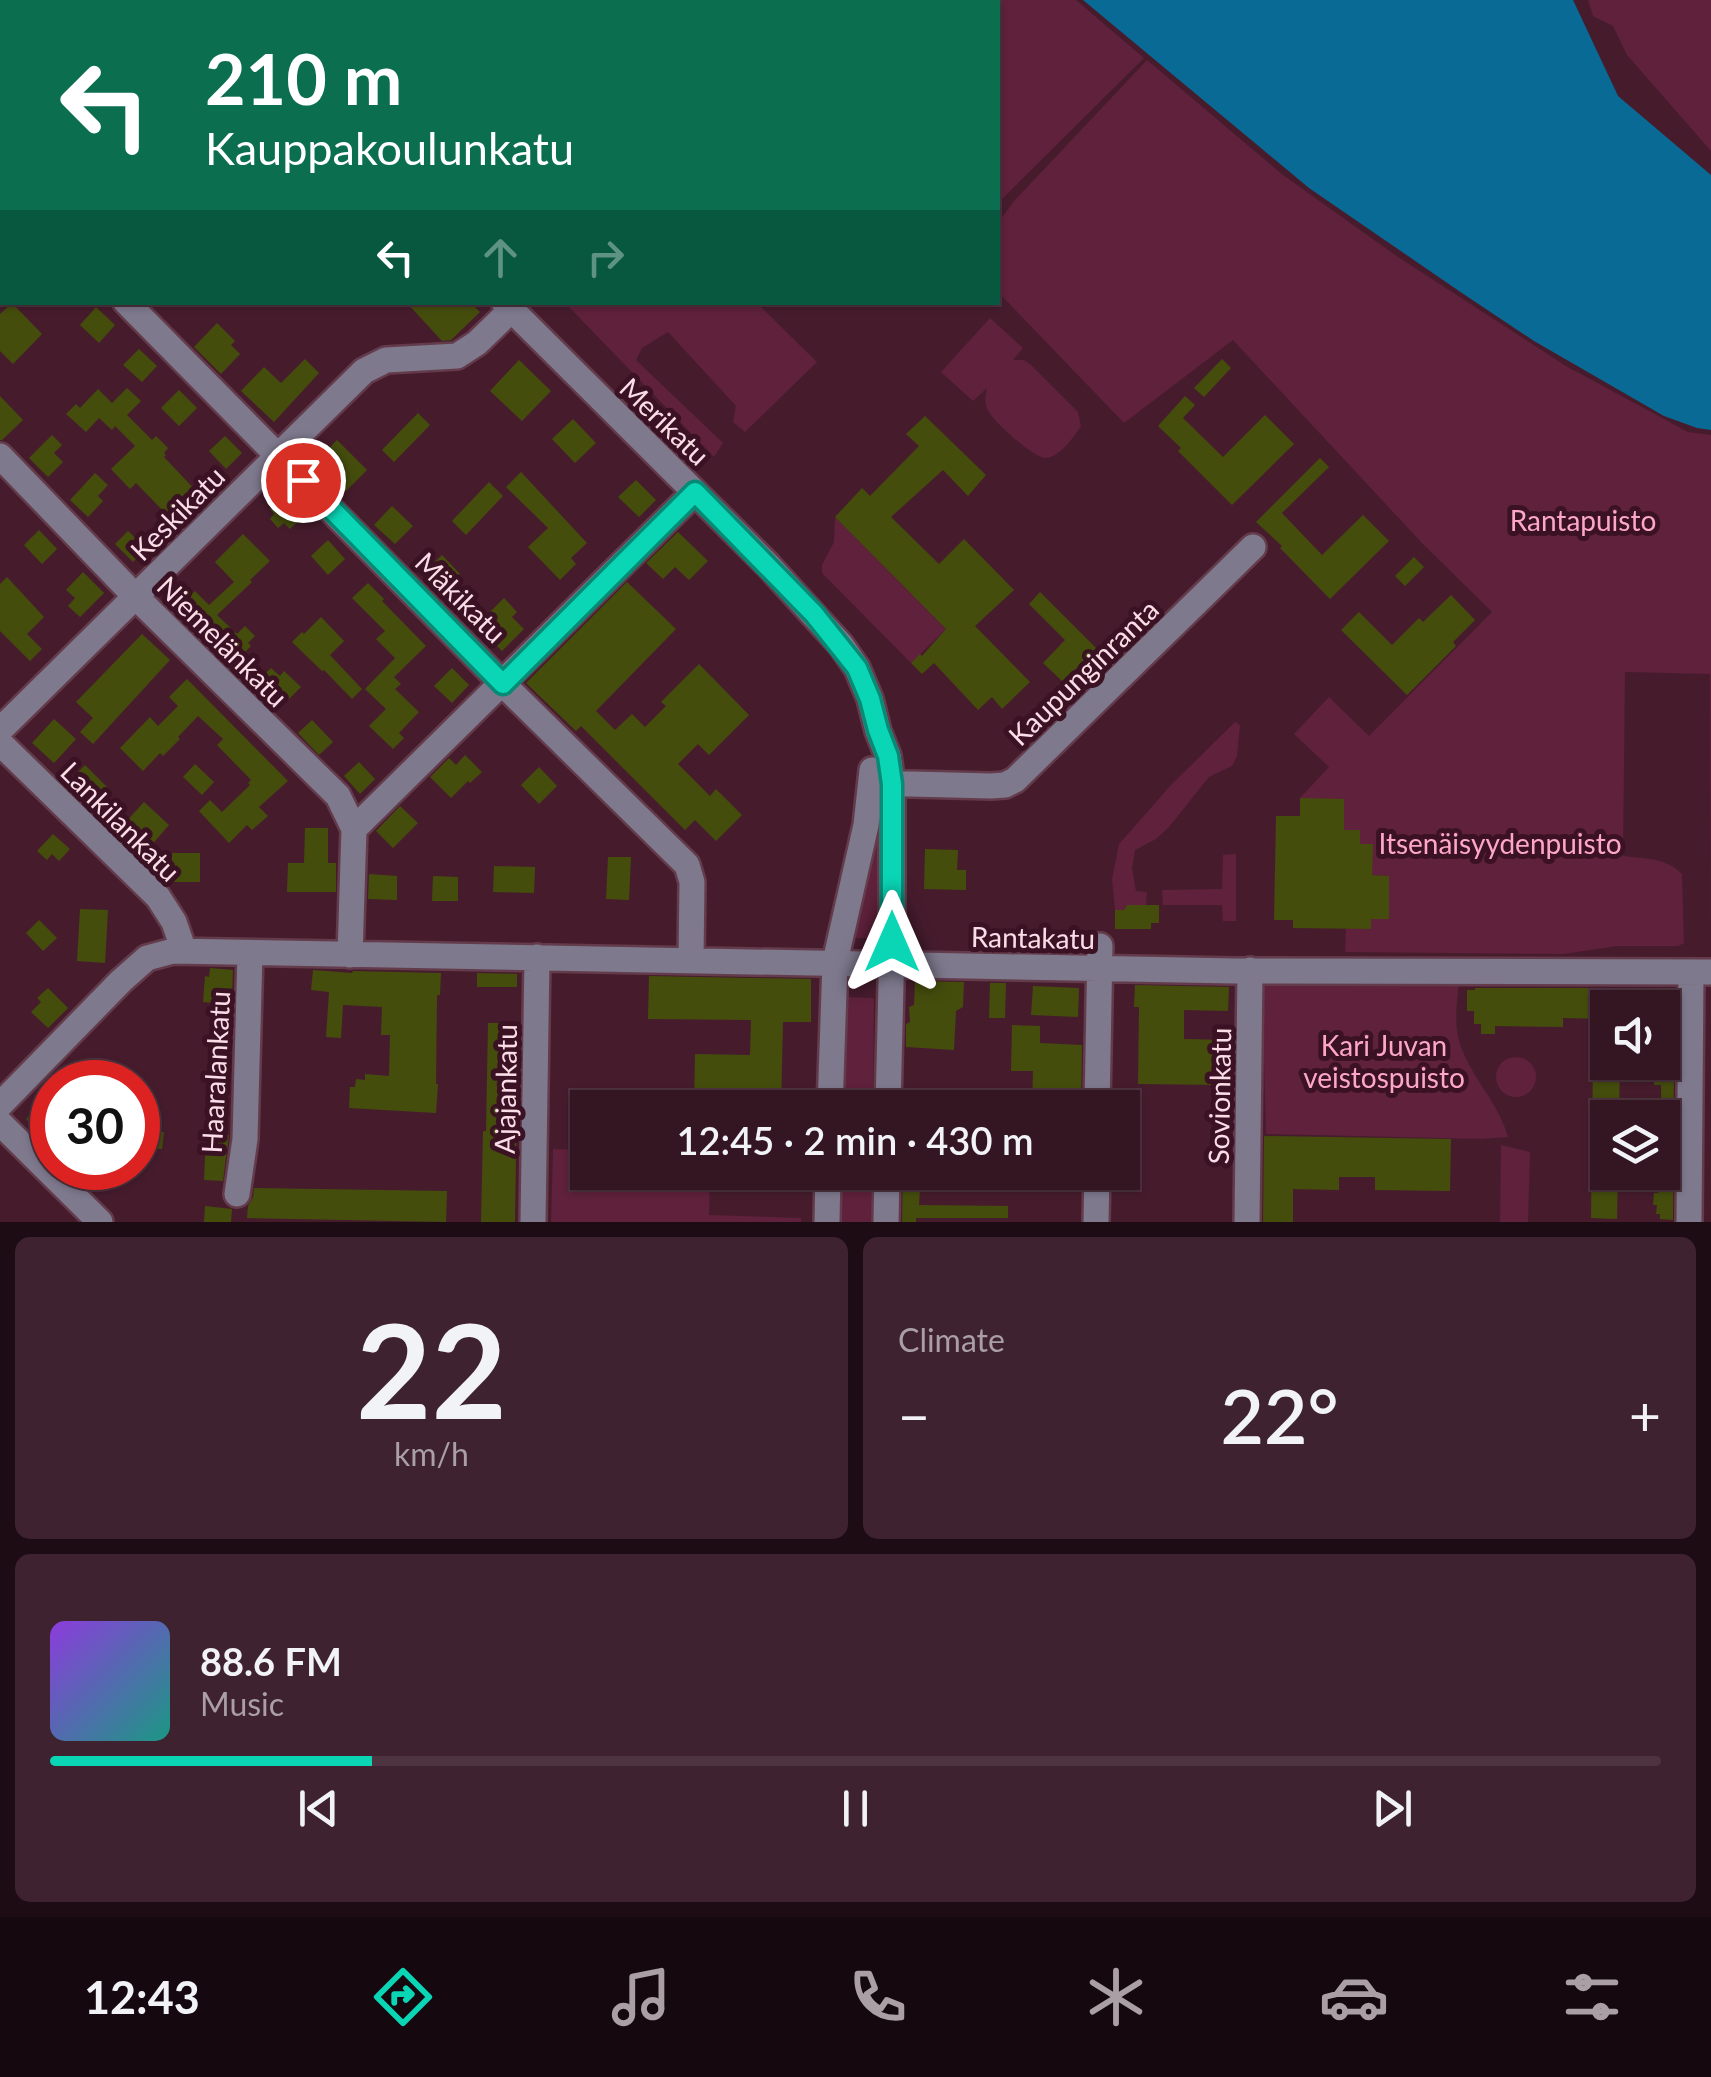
<!DOCTYPE html>
<meta charset="utf-8">
<style>
body{margin:0;font-family:Lato,sans-serif;background:#3f222f;color:#f1f3f6;height:100vh;display:flex;flex-direction:column;font-size:38px;white-space:nowrap}
*{box-sizing:border-box;margin:0}
p{font-size:32px;color:#a99fa5}
.icon{flex:none;width:55px;height:55px;fill:none;stroke:currentColor;stroke-width:2;stroke-linecap:round;stroke-linejoin:round}
.map{position:relative;height:1222px;overflow:hidden}
.details{display:flex;flex-direction:column;gap:15px;padding:15px;background:#1d0c13;flex:1}
.details>*{flex:none}
.banner{position:absolute;left:0px;top:0px;width:1000px;height:305px;box-shadow:0 2px 8px #0004,0 0 0 2px #4e3440;background:#0b6e4f;color:#fff;overflow:hidden}
.controls{position:absolute;left:1590px;top:990px;display:grid;gap:20px}
.controls a{display:grid;place-items:center;width:90px;height:90px;border-radius:0px;background:#341522;box-shadow:0 2px 8px #0004,0 0 0 2px #4e3440;font-size:50px}
.speed{position:absolute;left:30px;top:1060px;display:flex;gap:20px;font-size:50px;font-weight:700;text-align:center}
.speed>*{display:grid;place-content:center;width:130px;height:130px;border-radius:50%;background:#341522;box-shadow:0 2px 8px #0004,0 0 0 2px #4e3440;line-height:1}
.speed .limit{border:15px solid #d22;background:#fff;color:#111}
.pin{position:absolute;display:grid;place-items:center;width:85px;height:85px;color:#fff;margin:-42px;border:5px solid #fff;border-radius:50%;box-shadow:0 2px 10px #0007}
.me{position:absolute;width:110px;margin:-55px;rotate:0deg;stroke-linejoin:round;filter:drop-shadow(0 0 8px #0008)}
.turn{display:flex;align-items:center;gap:35px;height:210px;padding:0 40px;font-size:45px}
.turn .icon{width:130px;height:130px;stroke-width:2.5}
.turn b{display:block;font-size:70px;line-height:85px}
.lanes{display:flex;align-items:center;height:95px;padding:0 40px;background:#0003;justify-content:center;gap:50px;direction:ltr}
.lanes .off{opacity:.35}
.big{font-size:75px;font-weight:600;line-height:1.1}
.details .tile{flex:1;display:flex;flex-direction:column;justify-content:center;gap:15px;min-width:0;padding:0 35px;border-radius:15px;background:#3f222f}
.details .dial{align-items:center;gap:0}
.dial b{font-size:130px;line-height:1}
.song{display:flex;align-items:center;gap:30px}
.cover{width:120px;height:120px;border-radius:15px;background:linear-gradient(135deg,hsl(270 70% 55%),hsl(170 70% 35%))}
.played{height:10px;border-radius:5px;background:linear-gradient(90deg,#0ad5b5 20%,#4e3440 20%)}
.keys{display:flex;justify-content:space-around;direction:ltr}
.heat{display:flex;justify-content:space-between;align-items:center;font-size:55px;direction:ltr}
.details .tiles{flex:1;display:grid;gap:15px;grid-template-columns:1fr 1fr}
.tile:last-child{grid-column:span 2}
.trip{position:absolute;left:570px;top:1090px;width:570px;height:100px;border-radius:0px;background:#341522;box-shadow:0 2px 8px #0004,0 0 0 2px #4e3440;font-weight:600;line-height:100px;text-align:center}
.tab-bar{display:flex;height:160px;justify-content:space-around;align-items:center;background:#15080e;color:#a99fa5}
.tab-bar .icon{width:70px;height:70px}
.tab-bar .active{color:#0ad5b5}
.tab-bar b{font-size:45px;color:#f1f3f6}
.map>svg:first-child{display:block}
.green{fill:#5f213b}
.water{fill:#0a6a96}
.building{fill:#454d0d}
.lines{fill:none;stroke-linecap:round;stroke-linejoin:round}
.minor-casing{stroke:#633b4b;stroke-width:30}
.minor{stroke:#7e798d;stroke-width:25}
.route-casing{stroke:#068a76;stroke-width:25}
.route{stroke:#0ad5b5;stroke-width:18}
.labels{text-anchor:middle;dominant-baseline:central;stroke-width:10;stroke-linejoin:round;paint-order:stroke}
.street-label{font-size:28px;fill:#fadde6;stroke:#3b1223}
.park-label{font-size:28px;fill:#fda7c6;stroke:#3b1223}
</style>
<div class="map">
<svg width="1711" height="1222" viewBox="0 0 1711 1222">
<rect width="100%" height="100%" fill="#461c2d"/>
<path class="green" d="M 886,0 L 1076,0 L 1144,58 L 1001,200 L 998,197 L 998,2 L 884,2 Z
M 1588,0 L 1711,0 L 1711,151 L 1627,55 L 1613,26 L 1593,16 Z
M 1147,60 L 1283,175 L 1398,257 L 1566,366 L 1688,432 L 1711,435 L 1711,943 L 1710,674 L 1625,672 L 1623,856 C 1645,859 1665,857 1682,874 L 1684,943 L 1678,946 L 1617,946 L 1564,954 L 1345,952 L 1346,929 L 1371,919 L 1389,919 L 1389,876 L 1372,875 L 1372,845 L 1360,844 L 1359,830 L 1344,830 L 1300,798 L 1329,767 L 1294,734 L 1329,697 L 1369,736 L 1492,612 L 1421,542 L 1233,340 L 1124,423 L 998,292 L 998,223 L 1015,200 Z
M 572,302 L 757,303 L 817,362 L 745,432 L 733,422 L 736,406 L 668,332 L 642,348 L 636,360 L 723,443 L 714,457 L 569,307 Z
M 990,318 L 1023,348 L 1013,360 L 1024,360 L 1031,365 L 1078,412 L 1081,426 C 1074,437 1059,458 1045,458 C 1033,457 995,423 989,412 C 984,404 985,397 987,388 L 973,401 L 941,372 Z
M 835,517 L 946,629 L 911,663 L 822,573 L 822,565 L 834,542 Z
M 1235,722 L 1240,725 L 1237,756 L 1232,766 L 1209,777 L 1169,827 L 1156,839 L 1135,850 L 1132,868 L 1136,891 L 1147,892 L 1146,905 L 1127,905 L 1124,910 L 1115,910 L 1112,879 L 1119,844 L 1171,785 Z
M 883,826 L 883,938 L 852,938 L 876,832 L 879,827 Z
M 1236,854 L 1236,921 L 1223,921 L 1222,905 L 1163,905 L 1162,890 L 1222,889 L 1223,855 Z
M 1459,984 C 1457,1000 1455,1016 1457,1031 C 1463,1070 1498,1099 1508,1137 L 1482,1139 L 1266,1134 L 1262,990 L 1265,985 Z
M 842,997 L 874,998 L 873,1107 L 841,1108 Z
M1496 1077a20 20 0 1 1 40 0a20 20 0 1 1-40 0Z
M 1501,1145 L 1530,1152 L 1528,1222 L 1500,1222 Z
M 553,1149 L 587,1150 L 588,1172 L 710,1173 L 709,1215 L 801,1218 L 801,1222 L 551,1222 Z
M 840,1173 L 873,1173 L 872,1222 L 840,1222 Z"/>
<path class="water" d="M 1083,0 L 1573,0 L 1618,96 L 1711,175 L 1711,430 L 1697,428 L 1664,416 L 1534,341 L 1459,291 L 1309,188 Z"/>
<path class="building" d="M 406,302 L 470,302 L 480,312 L 451,340 L 442,341 Z
M 12,303 L 42,334 L 13,364 L 0,351 L 0,314 Z
M 96,307 L 115,325 L 99,343 L 80,325 Z
M 217,323 L 235,341 L 231,345 L 240,354 L 221,374 L 194,347 Z
M 139,349 L 157,366 L 142,382 L 123,365 Z
M 305,359 L 319,373 L 274,422 L 241,391 L 264,367 L 281,383 Z
M 1222,359 L 1231,368 L 1204,397 L 1194,388 Z
M 519,360 L 551,391 L 522,421 L 490,391 Z
M 127,388 L 141,401 L 127,415 L 152,440 L 156,436 L 168,448 L 164,453 L 166,455 L 164,457 L 198,493 L 170,518 L 136,483 L 130,489 L 111,469 L 135,446 L 115,426 L 112,430 L 99,418 L 86,432 L 66,414 L 76,404 L 80,408 L 98,389 L 112,403 Z
M 179,390 L 197,408 L 179,426 L 161,408 Z
M 0,396 L 23,420 L 2,440 L 0,440 Z
M 1185,396 L 1195,405 L 1183,418 L 1223,457 L 1265,415 L 1294,444 L 1232,505 L 1178,451 L 1181,448 L 1158,426 Z
M 418,413 L 430,425 L 394,462 L 382,450 Z
M 925,416 L 986,475 L 968,496 L 943,470 L 891,517 L 939,564 L 964,539 L 1014,590 L 975,626 L 1030,682 L 1002,709 L 992,697 L 978,710 L 934,663 L 922,674 L 911,663 L 920,654 L 922,656 L 946,629 L 835,517 L 862,488 L 870,496 L 919,446 L 906,434 Z
M 573,419 L 596,443 L 575,463 L 552,439 Z
M 52,435 L 62,445 L 54,453 L 63,462 L 48,477 L 29,458 Z
M 225,436 L 242,453 L 226,469 L 209,451 Z
M 337,440 L 367,470 L 346,491 L 316,461 Z
M 1320,458 L 1329,467 L 1282,513 L 1322,555 L 1363,515 L 1389,541 L 1330,599 L 1280,548 L 1282,546 L 1256,522 Z
M 521,472 L 587,543 L 571,558 L 576,564 L 560,580 L 528,547 L 548,528 L 506,487 Z
M 95,473 L 108,485 L 98,496 L 103,501 L 88,517 L 70,500 Z
M 636,480 L 656,500 L 639,517 L 618,497 Z
M 489,482 L 503,496 L 466,535 L 452,521 Z
M 284,496 L 303,517 L 290,529 L 284,523 L 278,528 L 270,519 L 274,514 L 270,509 Z
M 392,506 L 413,526 L 395,544 L 374,525 Z
M 39,530 L 57,549 L 42,564 L 24,545 Z
M 128,531 L 146,548 L 133,562 L 115,544 Z
M 678,532 L 708,561 L 689,580 L 675,567 L 663,579 L 646,563 Z
M 243,534 L 270,561 L 250,580 L 252,582 L 217,615 L 237,634 L 245,626 L 255,636 L 248,643 L 251,646 L 233,664 L 172,602 L 186,589 L 191,595 L 195,591 L 209,605 L 234,582 L 215,562 Z
M 328,540 L 345,559 L 328,575 L 311,556 Z
M 442,555 L 460,574 L 441,592 L 423,573 Z
M 1414,557 L 1424,567 L 1405,586 L 1395,576 Z
M 83,572 L 104,593 L 80,617 L 68,606 L 75,598 L 66,590 Z
M 7,577 L 44,617 L 27,634 L 42,649 L 30,661 L 0,631 L 0,584 Z
M 627,582 L 676,629 L 596,711 L 615,730 L 632,714 L 645,727 L 666,706 L 661,702 L 699,664 L 749,715 L 709,755 L 698,744 L 678,764 L 710,796 L 716,789 L 742,815 L 716,841 L 695,820 L 685,830 L 581,726 L 576,731 L 526,683 Z
M 368,583 L 384,599 L 382,601 L 426,646 L 394,677 L 401,684 L 395,689 L 419,712 L 399,733 L 404,738 L 393,749 L 369,726 L 386,709 L 365,689 L 395,658 L 376,639 L 385,631 L 352,598 Z
M 1040,592 L 1096,648 L 1063,682 L 1043,663 L 1065,640 L 1029,604 Z
M 1451,595 L 1475,620 L 1453,642 L 1456,646 L 1407,695 L 1341,630 L 1359,612 L 1392,645 L 1419,618 L 1423,622 Z
M 504,598 L 517,612 L 512,617 L 524,629 L 502,651 L 480,629 L 486,624 L 482,620 Z
M 321,617 L 344,641 L 330,655 L 362,689 L 352,699 L 324,670 L 322,671 L 292,642 L 302,632 L 304,634 Z
M 142,634 L 170,660 L 93,744 L 80,732 L 93,718 L 76,702 Z
M 271,668 L 280,676 L 284,671 L 301,687 L 278,710 L 253,686 Z
M 452,668 L 469,685 L 452,703 L 434,686 Z
M 187,679 L 288,781 L 259,807 L 268,816 L 252,830 L 247,825 L 229,843 L 199,811 L 210,800 L 222,812 L 250,785 L 248,783 L 251,780 L 217,745 L 223,739 L 198,716 L 178,737 L 180,739 L 163,756 L 160,753 L 143,771 L 120,748 L 150,717 L 158,726 L 178,706 L 169,697 Z
M 54,719 L 76,739 L 54,763 L 32,743 Z
M 312,720 L 333,742 L 319,755 L 298,733 Z
M 465,755 L 482,772 L 470,783 L 468,781 L 451,798 L 430,777 L 449,758 L 456,765 Z
M 359,762 L 375,779 L 360,794 L 344,776 Z
M 195,764 L 214,782 L 202,795 L 183,777 Z
M 85,765 L 112,792 L 96,808 L 70,780 Z
M 539,767 L 557,786 L 539,804 L 521,785 Z
M 1300,798 L 1344,799 L 1344,830 L 1360,830 L 1360,844 L 1373,844 L 1372,875 L 1389,876 L 1389,919 L 1371,919 L 1371,929 L 1293,928 L 1293,920 L 1274,920 L 1276,816 L 1300,816 Z
M 144,802 L 169,825 L 148,849 L 122,826 Z
M 400,806 L 418,823 L 393,848 L 376,831 Z
M 305,828 L 328,828 L 328,863 L 336,863 L 336,892 L 287,892 L 288,863 L 304,863 Z
M 53,834 L 70,849 L 59,861 L 52,854 L 47,860 L 37,851 Z
M 925,849 L 958,850 L 957,870 L 966,870 L 966,890 L 924,889 Z
M 172,853 L 200,853 L 200,882 L 172,882 Z
M 608,857 L 631,857 L 629,900 L 606,899 Z
M 494,866 L 535,867 L 534,893 L 493,892 Z
M 369,874 L 397,876 L 397,900 L 368,899 Z
M 433,876 L 458,877 L 458,901 L 432,901 Z
M 1127,905 L 1159,905 L 1159,923 L 1151,923 L 1151,929 L 1115,929 L 1115,910 L 1124,910 Z
M 80,909 L 108,910 L 105,963 L 77,961 Z
M 39,920 L 57,938 L 43,951 L 26,933 Z
M 210,968 L 233,970 L 232,1000 L 230,999 L 230,1004 L 203,1002 L 205,976 L 209,977 Z
M 313,970 L 352,973 L 353,971 L 441,973 L 440,995 L 437,995 L 436,1084 L 438,1084 L 436,1113 L 349,1108 L 350,1087 L 355,1087 L 356,1079 L 365,1080 L 365,1074 L 389,1076 L 390,1035 L 381,1035 L 382,1007 L 343,1005 L 341,1038 L 326,1037 L 329,992 L 311,990 Z
M 477,973 L 517,974 L 517,987 L 477,987 Z
M 649,976 L 811,979 L 811,1022 L 783,1022 L 781,1108 L 694,1108 L 695,1054 L 750,1055 L 751,1020 L 648,1019 Z
M 915,981 L 964,982 L 963,1007 L 956,1011 L 954,1050 L 906,1047 L 906,1024 L 910,1022 L 909,1007 L 914,1005 Z
M 990,983 L 1006,983 L 1005,1018 L 989,1018 Z
M 1135,985 L 1229,987 L 1228,1011 L 1184,1010 L 1184,1039 L 1228,1040 L 1227,1071 L 1223,1071 L 1223,1085 L 1138,1084 L 1139,1007 L 1134,1007 Z
M 1033,986 L 1079,988 L 1078,1017 L 1031,1015 Z
M 48,988 L 68,1008 L 48,1028 L 31,1012 L 41,1002 L 37,998 Z
M 1475,988 L 1649,988 L 1649,1008 L 1608,1008 L 1608,1019 L 1563,1018 L 1563,1027 L 1495,1026 L 1495,1034 L 1481,1034 L 1481,1024 L 1474,1024 L 1474,1011 L 1467,1011 L 1467,990 L 1475,990 Z
M 488,1023 L 518,1023 L 515,1222 L 481,1222 L 483,1131 L 486,1131 Z
M 1012,1025 L 1040,1026 L 1040,1043 L 1082,1045 L 1081,1108 L 1032,1108 L 1033,1071 L 1011,1071 Z
M 213,1042 L 231,1043 L 231,1065 L 212,1064 Z
M 1593,1060 L 1620,1062 L 1619,1118 L 1608,1118 L 1608,1172 L 1618,1172 L 1617,1219 L 1591,1218 Z
M 1663,1063 L 1674,1063 L 1673,1220 L 1660,1219 L 1660,1214 L 1656,1214 L 1657,1205 L 1653,1205 L 1654,1193 L 1658,1193 L 1662,1172 L 1661,1085 L 1654,1085 L 1654,1069 L 1663,1070 Z
M 52,1092 L 52,1146 L 26,1119 Z
M 138,1130 L 164,1132 L 162,1149 L 138,1147 Z
M 206,1134 L 229,1135 L 223,1181 L 204,1180 Z
M 1264,1136 L 1451,1139 L 1450,1191 L 1375,1190 L 1375,1177 L 1339,1177 L 1339,1190 L 1293,1189 L 1293,1222 L 1263,1222 Z
M 74,1168 L 113,1168 L 94,1187 Z
M 903,1172 L 921,1172 L 919,1205 L 1008,1206 L 1008,1218 L 916,1218 L 916,1222 L 902,1222 Z
M 998,1177 L 1037,1178 L 1037,1190 L 998,1190 Z
M 254,1188 L 447,1191 L 446,1222 L 247,1218 L 248,1206 L 253,1197 Z
M 205,1206 L 232,1209 L 231,1222 L 204,1222 Z"/>
<g class="lines">
<defs>
<path id="minor" d="M 196,0 L 199,2
M 0,173 L 2,175
M 0,275 L 2,272
M 126,302 L 503,684 L 687,865 L 692,882 L 691,959
M 504,302 L 768,565 L 841,645 L 857,668 L 870,699 L 878,731 L 888,756 L 892,783 L 892,942 L 888,1108
M 0,456 L 135,596 L 338,796 L 354,829
M 0,730 L 364,371 L 386,360 L 457,356 L 477,343 L 511,310
M 0,743 L 158,897 L 174,922 L 184,951
M 872,783 L 991,786 L 1005,785 L 1015,780 L 1253,547
M 350,955 L 354,829 L 695,492
M 0,1105 L 121,981 L 147,958 L 173,951 L 1235,971 L 1711,972
M 830,1108 L 835,962 L 866,825 L 872,770
M 1097,1108 L 1100,946
M 0,1123 L 100,1222
M 237,1194 L 245,1139 L 250,953
M 533,1222 L 537,957
M 827,1222 L 828,1172
M 886,1222 L 887,1172
M 1096,1222 L 1097,1172
M 1247,1222 L 1250,970
M 1689,1222 L 1691,973"/>
</defs>
<use href="#minor" class="minor-casing"/>
<use href="#minor" class="minor"/>
</g>
<g class="lines">
<defs>
<path id="route" d="M 303,480 L 503,684 L 695,492 L 814,614 L 857,668 L 870,699 L 878,730 L 888,756 L 892,784 L 892,942"/>
</defs>
<use href="#route" class="route-casing"/>
<use href="#route" class="route"/>
</g>
<g class="labels">
<g class="street-label">
<text transform="translate(665 421) rotate(44)">Merikatu</text>
<text transform="translate(177 513) rotate(-45)">Keskikatu</text>
<text transform="translate(461 597) rotate(45)">Mäkikatu</text>
<text transform="translate(223 641) rotate(45)">Niemelänkatu</text>
<text transform="translate(1083 672) rotate(-44)">Kaupunginranta</text>
<text transform="translate(121 821) rotate(45)">Lankilankatu</text>
<text transform="translate(1033 937) rotate(1)">Rantakatu</text>
<text transform="translate(215 1072) rotate(-87)">Haaralankatu</text>
<text transform="translate(505 1089) rotate(-89)">Ajajankatu</text>
<text transform="translate(1219 1096) rotate(-89)">Sovionkatu</text>
</g>
<g class="park-label">
<text x="1583" y="520">Rantapuisto</text>
<text x="1500" y="843">Itsenäisyydenpuisto</text>
<text x="1384" y="1045">Kari Juvan<tspan x="1384" dy="32">veistospuisto</tspan></text>
</g>
</g>
</svg>
<div class="controls">
<a><svg class="icon" aria-label="sound" viewBox="0 0 24 24"><path d="M4 9h4l5-4v14l-5-4H4zM17 9q2 3 0 6"/></svg></a>
<a><svg class="icon" aria-label="layers" viewBox="0 0 24 24"><path d="M12 4l9 5-9 5-9-5zM3 14l9 5 9-5"/></svg></a>
</div>
<div class="speed"><div class="limit">30</div></div>
<div class="pin" style="left:303px;top:480px;background:#d93025"><svg class="icon" aria-label="arrive" viewBox="0 0 24 24"><path d="M6 21V4h12l-3 4 3 4H6"/></svg></div>
<svg class="me" style="left:892px;top:942px" viewBox="-20 -20 40 40"><path d="M0-17L14 15 0 8-14 15z" fill="#0ad5b5" stroke="#fff" stroke-width="4"/></svg>
<div class="trip">12:45 · 2 min · 430 m</div>
<div class="banner">
<div class="turn"><svg class="icon" aria-label="left" viewBox="0 0 24 24"><path d="M17 20v-9H6M10 6l-5 5 5 5"/></svg><div><b>210 m</b>Kauppakoulunkatu</div></div>
<div class="lanes"><svg class="icon" aria-label="left" viewBox="0 0 24 24"><path d="M17 20v-9H6M10 6l-5 5 5 5"/></svg><svg class="icon off" aria-label="ahead" viewBox="0 0 24 24"><path d="M12 20V5M6 11l6-6 6 6"/></svg><svg class="icon off" aria-label="right" viewBox="0 0 24 24"><path d="M7 20v-9h11M14 6l5 5-5 5"/></svg></div>
</div>
</div>
<section class="details">
<div class="tiles">
<div class="tile dial"><b>22</b><p>km/h</p></div>
<div class="tile"><p>Climate</p>
<div class="heat"><a>−</a><b class="big">22°</b><a>+</a></div>
</div>
<div class="tile">
<div class="song"><i class="cover"></i><div><b>88.6 FM</b><p>Music</p></div></div>
<div class="played"></div>
<div class="keys"><svg class="icon" aria-label="previous" viewBox="0 0 24 24"><path d="M18 5L8 12l10 7zM5 5v14"/></svg><svg class="icon" aria-label="pause" viewBox="0 0 24 24"><path d="M8 5v14M16 5v14"/></svg><svg class="icon" aria-label="next" viewBox="0 0 24 24"><path d="M6 5l10 7-10 7zM19 5v14"/></svg></div>
</div>
</div>
</section>
<nav class="tab-bar">
<b>12:43</b>
<svg class="icon active" aria-label="directions" viewBox="0 0 24 24"><path d="M12 3l9 9-9 9-9-9zM9 14v-3h6M13 9l2 2-2 2"/></svg>
<svg class="icon" aria-label="music" viewBox="0 0 24 24"><path d="M9 18V5l10-2v13"/><circle cx="6" cy="18" r="3"/><circle cx="16" cy="16" r="3"/></svg>
<svg class="icon" aria-label="phone" viewBox="0 0 24 24"><path d="M5 4h4l2 5-3 2q2 4 5 5l2-3 5 2v4C11 20 4 13 5 4z"/></svg>
<svg class="icon" aria-label="climate" viewBox="0 0 24 24"><path d="M12 3v18M4 7l16 10M4 17L20 7"/></svg>
<svg class="icon" aria-label="car" viewBox="0 0 24 24"><path d="M5 17H2v-5l4-1 3-4h7l3 4 3 1v5h-3M9 17h6M6 11h13"/><circle cx="7" cy="17" r="2"/><circle cx="17" cy="17" r="2"/></svg>
<svg class="icon" aria-label="filters" viewBox="0 0 24 24"><path d="M4 7h16M4 17h16"/><circle cx="9" cy="7" r="2"/><circle cx="15" cy="17" r="2"/></svg>
</nav>
